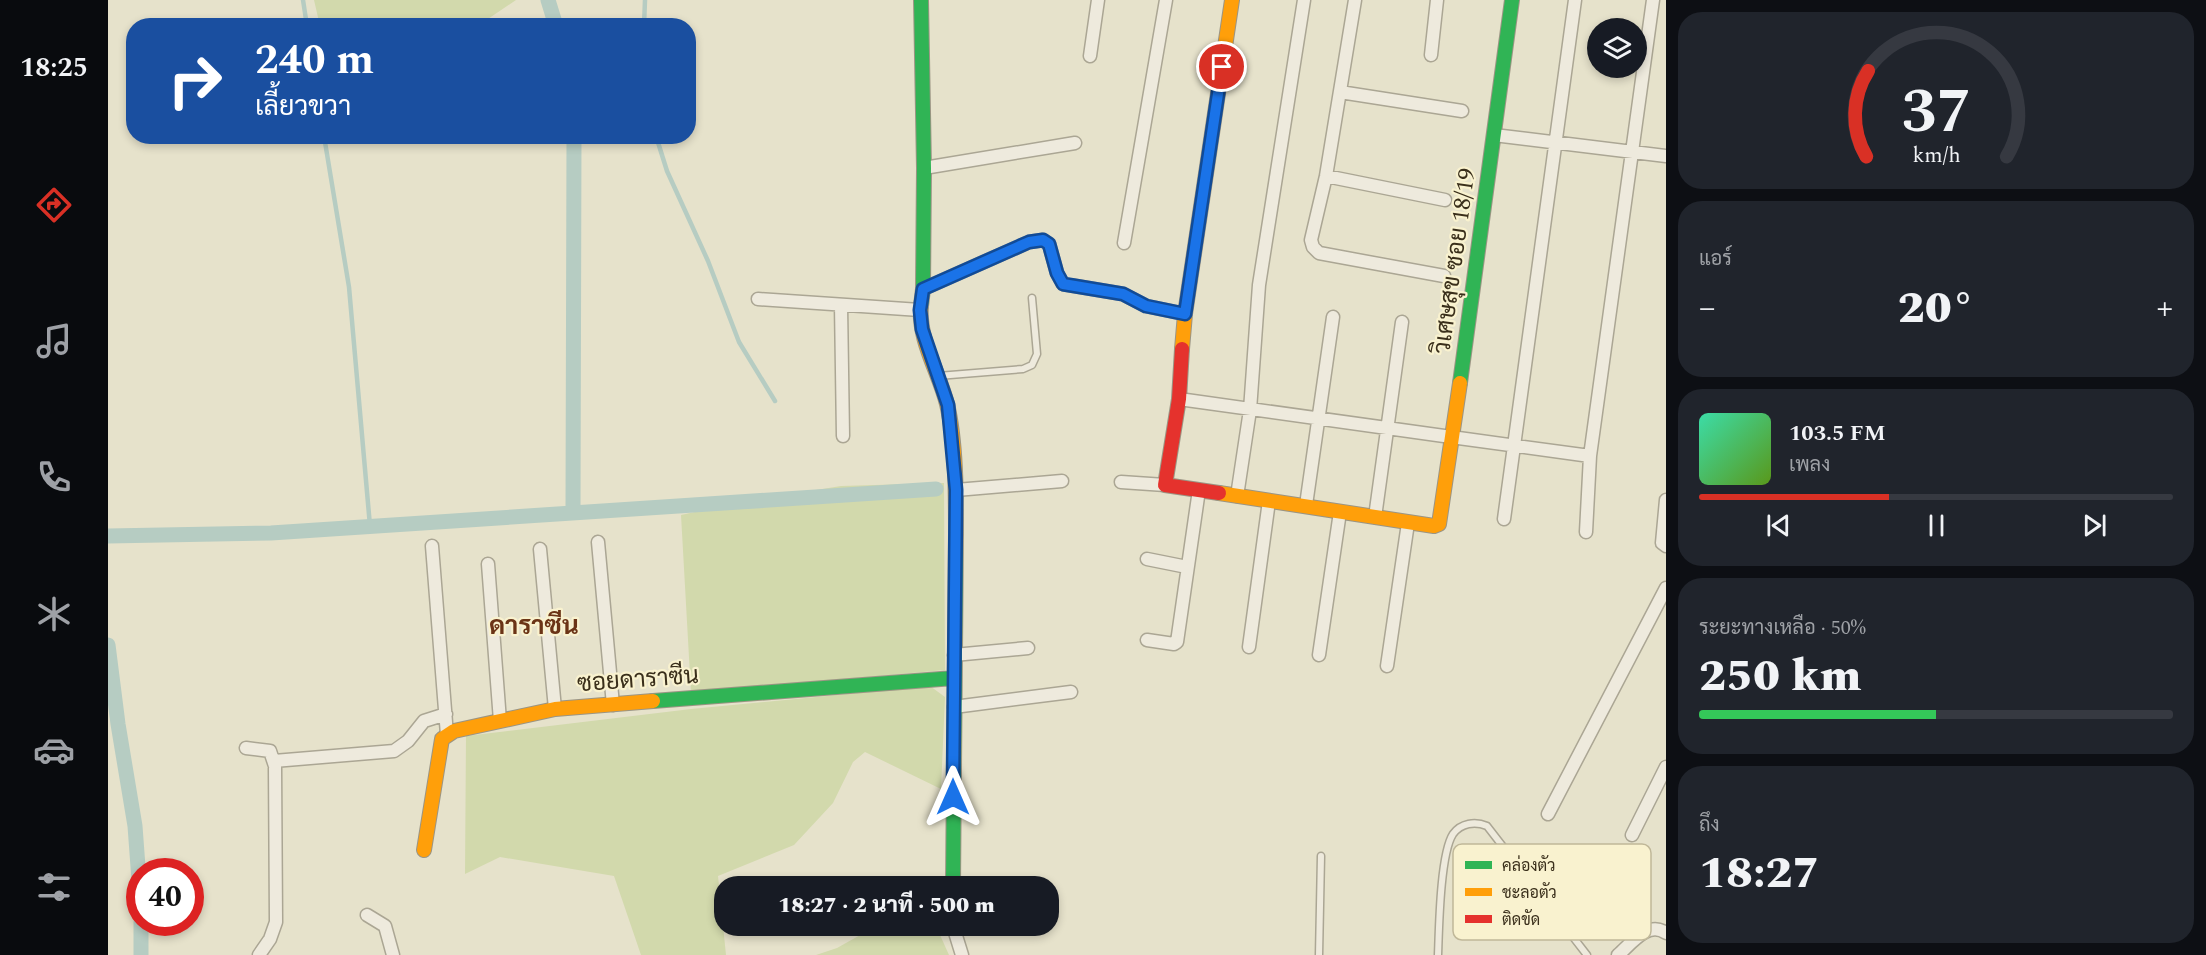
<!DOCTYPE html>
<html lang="th">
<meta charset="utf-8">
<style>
body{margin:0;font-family:Spectral,Sarabun,serif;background:#20242c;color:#f1f3f6;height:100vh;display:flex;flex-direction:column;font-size:22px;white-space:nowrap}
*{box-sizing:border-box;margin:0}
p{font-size:20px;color:#9ea1a6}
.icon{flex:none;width:33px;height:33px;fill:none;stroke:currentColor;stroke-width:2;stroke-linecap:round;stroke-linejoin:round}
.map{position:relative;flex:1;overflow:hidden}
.panel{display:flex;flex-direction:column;gap:12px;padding:12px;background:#0d0f14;width:540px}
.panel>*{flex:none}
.banner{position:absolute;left:18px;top:18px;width:570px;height:126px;border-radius:24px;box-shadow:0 3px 9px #0003;background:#1a4fa0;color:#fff;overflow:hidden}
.fabs{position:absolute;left:1479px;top:18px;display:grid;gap:12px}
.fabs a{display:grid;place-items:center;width:60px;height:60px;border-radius:50%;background:#171b24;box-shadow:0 3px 9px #0003;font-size:30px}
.speed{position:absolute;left:18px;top:858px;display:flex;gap:12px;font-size:30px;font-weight:700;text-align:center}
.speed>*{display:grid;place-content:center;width:78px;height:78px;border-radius:50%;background:#171b24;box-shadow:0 3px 9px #0003;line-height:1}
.speed .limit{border:9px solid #d22;background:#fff;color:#111}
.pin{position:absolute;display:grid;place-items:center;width:51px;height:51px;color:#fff;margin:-26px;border:3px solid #fff;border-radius:50%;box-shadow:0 2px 6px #0007}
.me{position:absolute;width:66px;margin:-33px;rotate:0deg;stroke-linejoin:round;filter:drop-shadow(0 0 4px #0008)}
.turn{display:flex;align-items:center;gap:21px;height:126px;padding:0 30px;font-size:27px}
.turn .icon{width:78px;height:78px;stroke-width:2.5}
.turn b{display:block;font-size:42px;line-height:51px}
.big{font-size:45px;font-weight:800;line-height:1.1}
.panel .widget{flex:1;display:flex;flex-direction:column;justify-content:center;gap:9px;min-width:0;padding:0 21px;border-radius:24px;background:#20242c}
.panel .dial{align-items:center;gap:0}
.dial svg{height:156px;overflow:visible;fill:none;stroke:#363941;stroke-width:7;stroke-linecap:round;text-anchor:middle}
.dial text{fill:#f1f3f6;stroke:none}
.song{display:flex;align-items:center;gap:18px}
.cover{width:72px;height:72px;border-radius:9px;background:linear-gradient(135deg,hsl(160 70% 55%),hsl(90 70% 35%))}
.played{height:6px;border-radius:3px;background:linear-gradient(90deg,#d93025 40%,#363941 40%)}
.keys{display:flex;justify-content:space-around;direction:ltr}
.heat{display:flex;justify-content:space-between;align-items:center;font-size:33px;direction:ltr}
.charge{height:9px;border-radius:4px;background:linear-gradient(90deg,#34c759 50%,#363941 0)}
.trip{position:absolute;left:606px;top:876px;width:345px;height:60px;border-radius:24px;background:#171b24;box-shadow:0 3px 9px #0003;font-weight:800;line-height:60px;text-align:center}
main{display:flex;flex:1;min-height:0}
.menu{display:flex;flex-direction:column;width:108px;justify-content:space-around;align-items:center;background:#090b0e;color:#9ea1a6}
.menu .icon{width:42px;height:42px}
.menu .current{color:#d93025}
.menu b{font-size:27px;color:#f1f3f6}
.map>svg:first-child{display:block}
.green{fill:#d2d9ac}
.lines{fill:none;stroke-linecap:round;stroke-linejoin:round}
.stream{stroke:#b6ccc2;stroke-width:4.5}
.canal{stroke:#b6ccc2;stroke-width:15}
.lane-casing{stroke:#aba694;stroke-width:9}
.street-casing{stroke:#aba694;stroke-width:15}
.fast-casing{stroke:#9b9584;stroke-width:16}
.slow-casing{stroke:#9b9584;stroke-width:16}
.jam-casing{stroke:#9b9584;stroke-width:16}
.lane{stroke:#eeeadd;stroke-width:6}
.street{stroke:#eeeadd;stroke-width:12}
.fast{stroke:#30b455;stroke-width:14}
.slow{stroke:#ff9f0a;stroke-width:14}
.jam{stroke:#e5322d;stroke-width:14}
.route-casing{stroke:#114b97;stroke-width:15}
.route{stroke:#1a73e8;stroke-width:10}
.labels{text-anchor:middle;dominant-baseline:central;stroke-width:4.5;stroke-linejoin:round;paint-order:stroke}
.street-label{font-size:24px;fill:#3a2f1b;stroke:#f9f2cf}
.neighbourhood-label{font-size:26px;font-weight:bold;fill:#6b3416;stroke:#f9f2cf}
.key{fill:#f9f2cf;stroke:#c0b899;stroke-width:1.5}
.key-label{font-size:16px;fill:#3a2f1b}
</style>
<main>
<nav class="menu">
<b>18:25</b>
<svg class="icon current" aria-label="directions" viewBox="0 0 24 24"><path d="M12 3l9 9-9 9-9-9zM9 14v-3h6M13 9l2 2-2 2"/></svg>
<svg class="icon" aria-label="music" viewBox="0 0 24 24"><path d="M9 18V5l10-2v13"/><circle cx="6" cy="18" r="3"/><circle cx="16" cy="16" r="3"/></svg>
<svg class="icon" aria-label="phone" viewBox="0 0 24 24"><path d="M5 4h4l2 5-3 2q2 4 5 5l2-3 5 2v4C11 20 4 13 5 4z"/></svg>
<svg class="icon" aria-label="climate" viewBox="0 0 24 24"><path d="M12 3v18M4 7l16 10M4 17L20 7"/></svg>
<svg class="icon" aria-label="car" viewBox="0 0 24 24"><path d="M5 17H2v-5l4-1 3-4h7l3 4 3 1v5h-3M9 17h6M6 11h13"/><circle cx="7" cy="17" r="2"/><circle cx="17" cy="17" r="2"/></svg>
<svg class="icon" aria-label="filters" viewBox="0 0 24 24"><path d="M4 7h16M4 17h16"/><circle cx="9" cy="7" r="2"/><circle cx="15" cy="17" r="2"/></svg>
</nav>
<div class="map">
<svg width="1558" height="955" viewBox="0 0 1558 955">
<rect width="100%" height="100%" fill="#e6e2cb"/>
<path class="green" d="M 206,0 L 408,0 L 371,25 L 212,26 Z
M 836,483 L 837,670 L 583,693 L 573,515 L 627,503 L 733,486 Z
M 822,686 L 837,697 L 833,789 L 757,752 L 745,762 L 725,803 L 686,845 L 610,876 L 618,955 L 533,955 L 506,876 L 392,857 L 357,874 L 358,736 L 583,709 Z
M 799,926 L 828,926 L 841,955 L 708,955 L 729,948 L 754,934 Z"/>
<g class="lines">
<path class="stream" d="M 195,0 L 199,26
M 536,26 L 537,0
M 216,136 L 241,287 L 262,526
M 548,136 L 559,171 L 600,261 L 631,342 L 667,401"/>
<path class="canal" d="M 440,0 L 448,26
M 465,513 L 466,136
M 0,536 L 163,533 L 828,489
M 0,645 L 10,724 L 27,826 L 32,894
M 33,922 L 33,955"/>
<defs>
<path id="lane" d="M 830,376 L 915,369 L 924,365 L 929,354 L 924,298
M 1211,955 L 1213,856
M 1330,955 C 1331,930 1332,854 1345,834 C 1353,823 1367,821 1379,826 L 1479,955"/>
<path id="street" d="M 1247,0 L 1218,176 L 1203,240 L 1205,247 L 1211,253 L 1336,276
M 1323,55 L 1329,0
M 982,56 L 990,0
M 1232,92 L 1354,111
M 1386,135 L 1558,156
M 816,168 L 967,143
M 1218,176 L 1337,200
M 1016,243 L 1058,0
M 815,289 L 921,242 L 935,240 L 941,244 L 949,273 L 955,284 L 1015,294 L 1038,306 L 1077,314
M 650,299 L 812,310
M 733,305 L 735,436
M 1071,399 C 1208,419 1345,437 1482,456
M 1013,482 L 1057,485
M 848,490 L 954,481
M 1129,496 L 1142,410 L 1151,285 L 1196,0
M 1558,500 L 1554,543 L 1558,546
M 1198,505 L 1225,317
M 1267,517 L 1294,322
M 1396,519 L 1467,0
M 1478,532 L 1482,456 L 1545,0
M 490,542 L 505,705
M 324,546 L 339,735
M 432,549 L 447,709
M 1039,559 L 1079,567
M 380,564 L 392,721
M 1039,640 L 1066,644 L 1069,642 L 1091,490
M 1141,647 L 1161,501
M 846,655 L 920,648
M 1211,655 L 1232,512
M 1279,666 L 1300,523
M 846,707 L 963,692
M 138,748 L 162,751 L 167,766 L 168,922 L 162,939 L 151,955
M 166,761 L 286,751 L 300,741 L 316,721 L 338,714
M 1440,814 L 1558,588
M 1524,835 L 1558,767
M 259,915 L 277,926 L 285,955
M 845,926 L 854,955
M 1510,955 C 1523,944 1540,920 1558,933"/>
<path id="fast" d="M 813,306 L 815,289 L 816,168 L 813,0
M 1352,383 L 1404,0
M 545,701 L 846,678
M 845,886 L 848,533"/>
<path id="slow" d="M 813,306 C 810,340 831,372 839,404 C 848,442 848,494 848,533
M 1074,349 L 1077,314 L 1124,0
M 1111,493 L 1326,526 L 1331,524 L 1352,383
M 316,850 L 334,739 L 346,731 L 447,709 L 545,701"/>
<path id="jam" d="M 1074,349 L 1071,399 L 1057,485 L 1111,493"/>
</defs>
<use href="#lane" class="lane-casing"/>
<use href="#street" class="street-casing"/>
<use href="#fast" class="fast-casing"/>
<use href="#slow" class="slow-casing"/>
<use href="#jam" class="jam-casing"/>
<use href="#lane" class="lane"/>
<use href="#street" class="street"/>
<use href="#fast" class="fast"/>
<use href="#slow" class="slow"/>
<use href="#jam" class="jam"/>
</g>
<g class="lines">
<defs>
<path id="route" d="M 845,797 L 848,490 L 840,405 L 814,329 L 812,310 L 815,289 L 921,242 L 935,240 L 941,244 L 949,273 L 955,284 L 1015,294 L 1038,306 L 1077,314 L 1114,67"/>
</defs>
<use href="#route" class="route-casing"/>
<use href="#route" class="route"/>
</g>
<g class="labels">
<g class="street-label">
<text transform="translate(1347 261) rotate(-82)">วิเศษสุข ซอย 18/19</text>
<text transform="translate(530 680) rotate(-4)">ซอยดาราซีน</text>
</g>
<g class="neighbourhood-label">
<text x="426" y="626">ดาราซีน</text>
</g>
</g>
<rect x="1345" y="844" width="198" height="96" rx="9" class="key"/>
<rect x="1357" y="861" width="27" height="8" fill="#30b455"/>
<rect x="1357" y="888" width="27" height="8" fill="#ff9f0a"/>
<rect x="1357" y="915" width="27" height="8" fill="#e5322d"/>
<g class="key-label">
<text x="1394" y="871">คล่องตัว</text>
<text x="1394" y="898">ชะลอตัว</text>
<text x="1394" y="925">ติดขัด</text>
</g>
</svg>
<div class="fabs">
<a><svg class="icon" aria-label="layers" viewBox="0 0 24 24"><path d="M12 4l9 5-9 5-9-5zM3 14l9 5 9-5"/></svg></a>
</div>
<div class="speed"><div class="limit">40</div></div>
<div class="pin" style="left:1114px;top:67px;background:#d93025"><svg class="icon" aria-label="arrive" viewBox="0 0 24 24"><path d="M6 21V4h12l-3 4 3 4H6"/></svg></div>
<svg class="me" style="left:845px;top:797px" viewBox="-20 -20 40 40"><path d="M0-17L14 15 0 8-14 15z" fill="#1a73e8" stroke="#fff" stroke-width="4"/></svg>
<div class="trip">18:27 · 2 นาที · 500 m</div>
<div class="banner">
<div class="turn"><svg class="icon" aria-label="right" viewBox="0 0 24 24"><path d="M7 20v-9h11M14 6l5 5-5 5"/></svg><div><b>240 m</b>เลี้ยวขวา</div></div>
</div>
</div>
<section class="panel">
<div class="widget dial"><svg viewBox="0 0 100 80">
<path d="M14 69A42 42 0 1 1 86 69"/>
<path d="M14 69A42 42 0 0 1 15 25" stroke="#d93025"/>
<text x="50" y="56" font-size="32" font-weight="700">37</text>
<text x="50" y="72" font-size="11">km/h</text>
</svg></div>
<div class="widget"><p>แอร์</p>
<div class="heat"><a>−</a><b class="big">20°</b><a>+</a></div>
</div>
<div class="widget">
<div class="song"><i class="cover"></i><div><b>103.5 FM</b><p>เพลง</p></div></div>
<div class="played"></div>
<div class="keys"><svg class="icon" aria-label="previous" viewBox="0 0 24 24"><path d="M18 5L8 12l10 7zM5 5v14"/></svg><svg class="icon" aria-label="pause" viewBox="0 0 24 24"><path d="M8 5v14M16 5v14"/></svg><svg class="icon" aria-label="next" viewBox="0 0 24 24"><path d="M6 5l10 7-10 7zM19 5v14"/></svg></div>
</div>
<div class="widget"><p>ระยะทางเหลือ · 50%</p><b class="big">250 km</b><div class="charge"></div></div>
<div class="widget"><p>ถึง</p><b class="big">18:27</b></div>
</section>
</main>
